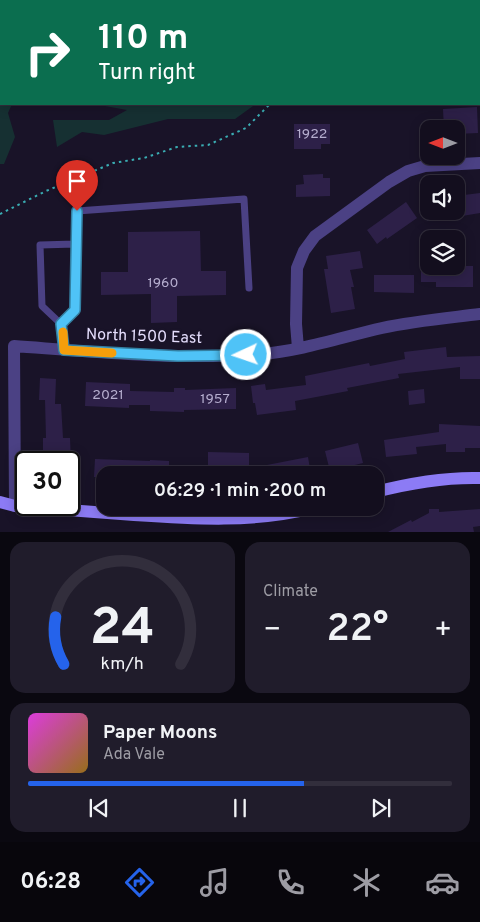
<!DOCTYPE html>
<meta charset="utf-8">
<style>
body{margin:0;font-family:Overpass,sans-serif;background:#201c2b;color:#f1f3f6;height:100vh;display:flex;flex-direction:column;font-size:19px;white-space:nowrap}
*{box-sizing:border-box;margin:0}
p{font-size:16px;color:#9d9ca4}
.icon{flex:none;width:28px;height:28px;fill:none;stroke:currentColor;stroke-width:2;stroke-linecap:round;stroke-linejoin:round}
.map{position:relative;height:532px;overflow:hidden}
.side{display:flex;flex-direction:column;gap:10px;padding:10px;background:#0a0810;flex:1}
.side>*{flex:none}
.banner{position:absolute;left:0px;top:0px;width:480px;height:105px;box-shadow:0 2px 12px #0003,0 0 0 1px #322e3c;background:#0b6e4f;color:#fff;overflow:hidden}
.needle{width:32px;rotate:270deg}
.tools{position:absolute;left:420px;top:120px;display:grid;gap:10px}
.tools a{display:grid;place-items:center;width:45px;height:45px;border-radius:10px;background:#130e1e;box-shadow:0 2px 12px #0003,0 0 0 1px #322e3c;font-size:25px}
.speed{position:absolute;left:15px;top:451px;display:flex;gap:10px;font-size:25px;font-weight:700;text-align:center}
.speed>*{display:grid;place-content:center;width:65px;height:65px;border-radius:50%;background:#130e1e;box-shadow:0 2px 12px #0003,0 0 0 1px #322e3c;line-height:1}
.speed .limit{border:2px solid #111;border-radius:8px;background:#fff;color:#111}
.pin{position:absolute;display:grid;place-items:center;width:42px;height:42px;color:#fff;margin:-51px -21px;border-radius:50% 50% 50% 0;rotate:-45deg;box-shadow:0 0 5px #0007}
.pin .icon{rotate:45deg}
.me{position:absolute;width:55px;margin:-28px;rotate:267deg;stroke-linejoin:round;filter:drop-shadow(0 0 4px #0008)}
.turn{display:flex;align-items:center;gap:18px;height:105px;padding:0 15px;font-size:22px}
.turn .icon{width:65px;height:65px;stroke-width:2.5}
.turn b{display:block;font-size:35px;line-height:42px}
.big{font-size:38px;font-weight:600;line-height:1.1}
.side .widget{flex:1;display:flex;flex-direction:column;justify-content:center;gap:8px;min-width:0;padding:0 18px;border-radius:15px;background:#201c2b}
.side .dial{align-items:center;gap:0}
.dial svg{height:130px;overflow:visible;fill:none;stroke:#322e3c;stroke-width:7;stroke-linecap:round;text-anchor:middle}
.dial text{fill:#f1f3f6;stroke:none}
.song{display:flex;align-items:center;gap:15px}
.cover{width:60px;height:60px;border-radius:8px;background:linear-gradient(135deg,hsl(300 70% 55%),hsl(40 70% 35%))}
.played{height:5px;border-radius:2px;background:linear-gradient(90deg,#2563eb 65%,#322e3c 65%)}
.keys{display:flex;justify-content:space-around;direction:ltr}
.heat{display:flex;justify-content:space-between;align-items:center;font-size:28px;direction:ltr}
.side .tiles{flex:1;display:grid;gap:10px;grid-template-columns:1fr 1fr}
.widget:last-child{grid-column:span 2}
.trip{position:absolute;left:96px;top:466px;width:288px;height:50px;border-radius:15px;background:#130e1e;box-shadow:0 2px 12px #0003,0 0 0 1px #322e3c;font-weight:600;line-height:50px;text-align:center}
.tabs{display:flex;height:80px;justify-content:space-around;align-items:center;background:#08060c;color:#9d9ca4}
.tabs .icon{width:35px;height:35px}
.tabs .selected{color:#2563eb}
.tabs b{font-size:22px;color:#f1f3f6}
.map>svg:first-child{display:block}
.green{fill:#163032}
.building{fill:#2d2048}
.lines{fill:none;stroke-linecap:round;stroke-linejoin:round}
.path{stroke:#3aadb3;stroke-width:2;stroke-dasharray:2.5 4;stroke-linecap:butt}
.lane{stroke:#4b4184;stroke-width:7}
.street{stroke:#4b4184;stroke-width:12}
.secondary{stroke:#8c7bf5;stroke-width:12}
.route-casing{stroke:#337fa1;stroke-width:12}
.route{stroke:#4fc3f7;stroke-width:9}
.slow{stroke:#f59e0b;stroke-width:9}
.labels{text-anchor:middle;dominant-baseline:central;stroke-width:5;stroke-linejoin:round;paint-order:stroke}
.number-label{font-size:14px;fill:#b6aecf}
.street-label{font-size:16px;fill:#e4ddfc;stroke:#191328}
</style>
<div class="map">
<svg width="480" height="532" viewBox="0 0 480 532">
<rect width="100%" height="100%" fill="#191328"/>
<path class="green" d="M 0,91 L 1,104 L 12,104 L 8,113 L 15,137 L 4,164 L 0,164 Z
M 94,104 L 253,104 L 253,106 L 235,119 L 168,119 L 104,135 L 82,132 L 57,147 L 53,120 L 109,120 L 127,110 Z"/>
<path class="building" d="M 477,107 L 478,133 L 456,134 L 456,129 L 444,129 L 443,109 Z
M 294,124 L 330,124 L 330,144 L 321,144 L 321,149 L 294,149 Z
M 323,174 L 323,178 L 330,178 L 330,196 L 296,197 L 296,185 L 304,184 L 303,175 Z
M 480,193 L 480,213 L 456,217 L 456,196 Z
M 406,202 L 417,218 L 387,239 L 386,237 L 377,244 L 367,230 Z
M 426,211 L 454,211 L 454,217 L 427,221 Z
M 200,231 L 201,271 L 226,271 L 226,295 L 177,296 L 177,322 L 151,323 L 151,294 L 101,295 L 101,272 L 128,272 L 128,232 Z
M 360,251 L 363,268 L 350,270 L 354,287 L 351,287 L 355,309 L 331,313 L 324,269 L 328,269 L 326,256 Z
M 421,266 L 473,266 L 473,287 L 436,287 L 436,282 L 421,282 Z
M 374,275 L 414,275 L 414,293 L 374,292 Z
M 446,347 L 447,357 L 480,356 L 480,379 L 460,379 L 460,367 L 398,374 L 399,378 L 347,388 L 348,391 L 295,401 L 296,410 L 257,415 L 255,403 L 253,403 L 251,386 L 265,384 L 266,390 L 306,385 L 305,376 L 369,363 L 370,366 L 405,359 L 404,352 Z
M 40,378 L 56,379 L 55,404 L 61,404 L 63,438 L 70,438 L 71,462 L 43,462 L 43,438 L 46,438 L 45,400 L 39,400 Z
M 86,382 L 130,384 L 130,391 L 174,392 L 174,388 L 185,388 L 185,390 L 236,388 L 236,409 L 184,410 L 184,412 L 150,411 L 150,405 L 129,405 L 129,408 L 85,406 Z
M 424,389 L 425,403 L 409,405 L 408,391 Z
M 439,424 L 480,426 L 480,448 L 465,448 L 465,452 L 446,452 L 446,444 L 416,447 L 417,454 L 386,457 L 384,440 L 439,432 Z
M 358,443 L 363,463 L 330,471 L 325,451 Z
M 208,452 L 249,453 L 249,472 L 223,471 L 223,475 L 208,475 Z
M 308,457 L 311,475 L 269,475 L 267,465 Z
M 95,459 L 150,461 L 150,460 L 169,461 L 169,475 L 105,475 L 105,477 L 94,477 Z
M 429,509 L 439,509 L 439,512 L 480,509 L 480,526 L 473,527 L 474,532 L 388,532 L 411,520 L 412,522 L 429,513 Z"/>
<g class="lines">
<path class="path" d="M 479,44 L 480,44
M 0,214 L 46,191 L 113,163 L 144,158 L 177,147 L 208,145 L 246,128 L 270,104"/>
<path class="lane" d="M 61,324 L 75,310 L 75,244
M 65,350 L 61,324 L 42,306 L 40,245 L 75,244 L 77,211 L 244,199 L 249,288"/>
<path class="street" d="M 298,348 L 296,324 L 297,268 L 304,251 L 315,236 L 389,182 L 408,171 L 425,166 L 480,163
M 15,506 L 14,346 C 96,352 177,360 260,354 C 301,351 342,337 382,328 C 414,321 448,318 480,314"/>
<path class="secondary" d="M 375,492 C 410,483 444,477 480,478
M 0,502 L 15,506 C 55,509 94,512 134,515 C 194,519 254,523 313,508"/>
</g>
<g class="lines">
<defs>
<path id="route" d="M 77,211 L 75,310 L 61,324 L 64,350 L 178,356 L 246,355"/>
</defs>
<use href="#route" class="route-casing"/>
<use href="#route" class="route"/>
<path class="slow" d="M 63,332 L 64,350 L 112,353"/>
</g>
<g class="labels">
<g class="number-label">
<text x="312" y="134">1922</text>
<text x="163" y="283">1960</text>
<text x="108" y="395">2021</text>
<text x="215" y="399">1957</text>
</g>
<g class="street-label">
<text transform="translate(144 337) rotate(2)">North 1500 East</text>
</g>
</g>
</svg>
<div class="tools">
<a><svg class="needle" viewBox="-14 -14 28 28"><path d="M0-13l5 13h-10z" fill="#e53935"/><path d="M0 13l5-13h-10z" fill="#9d9ca4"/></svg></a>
<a><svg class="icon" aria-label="sound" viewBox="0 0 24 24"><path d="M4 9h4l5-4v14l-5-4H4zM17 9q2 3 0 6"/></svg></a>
<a><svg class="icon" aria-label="layers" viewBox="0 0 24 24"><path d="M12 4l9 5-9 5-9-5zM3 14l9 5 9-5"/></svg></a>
</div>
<div class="speed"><div class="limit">30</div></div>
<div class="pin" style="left:77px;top:211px;background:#d93025"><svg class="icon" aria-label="arrive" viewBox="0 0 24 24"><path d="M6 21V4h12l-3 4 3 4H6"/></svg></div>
<svg class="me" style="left:246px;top:355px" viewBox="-20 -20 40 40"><circle r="17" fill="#4fc3f7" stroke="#fff" stroke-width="3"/><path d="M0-11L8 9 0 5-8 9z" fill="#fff"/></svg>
<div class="trip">06:29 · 1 min · 200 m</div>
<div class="banner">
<div class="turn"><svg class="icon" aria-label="right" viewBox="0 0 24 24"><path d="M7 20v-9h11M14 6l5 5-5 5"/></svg><div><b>110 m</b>Turn right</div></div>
</div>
</div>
<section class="side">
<div class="tiles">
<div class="widget dial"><svg viewBox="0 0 100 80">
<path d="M14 69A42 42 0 1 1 86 69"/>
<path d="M14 69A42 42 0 0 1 9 40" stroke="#2563eb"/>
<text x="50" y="56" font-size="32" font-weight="700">24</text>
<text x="50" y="72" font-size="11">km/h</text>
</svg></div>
<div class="widget"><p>Climate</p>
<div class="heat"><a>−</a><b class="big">22°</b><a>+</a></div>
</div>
<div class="widget">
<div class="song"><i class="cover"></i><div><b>Paper Moons</b><p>Ada Vale</p></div></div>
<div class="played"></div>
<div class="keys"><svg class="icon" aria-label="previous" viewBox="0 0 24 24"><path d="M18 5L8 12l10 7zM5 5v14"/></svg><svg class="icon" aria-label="pause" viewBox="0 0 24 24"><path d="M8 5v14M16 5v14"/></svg><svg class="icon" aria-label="next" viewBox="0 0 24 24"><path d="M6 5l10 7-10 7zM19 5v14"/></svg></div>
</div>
</div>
</section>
<nav class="tabs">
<b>06:28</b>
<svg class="icon selected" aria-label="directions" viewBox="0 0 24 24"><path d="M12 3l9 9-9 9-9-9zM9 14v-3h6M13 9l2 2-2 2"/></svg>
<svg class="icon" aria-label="music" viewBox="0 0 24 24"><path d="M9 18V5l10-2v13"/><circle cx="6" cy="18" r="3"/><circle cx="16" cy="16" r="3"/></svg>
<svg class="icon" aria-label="phone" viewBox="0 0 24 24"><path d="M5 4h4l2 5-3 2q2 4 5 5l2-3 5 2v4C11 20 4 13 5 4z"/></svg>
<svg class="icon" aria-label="climate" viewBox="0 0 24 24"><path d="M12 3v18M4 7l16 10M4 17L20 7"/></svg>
<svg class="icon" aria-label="car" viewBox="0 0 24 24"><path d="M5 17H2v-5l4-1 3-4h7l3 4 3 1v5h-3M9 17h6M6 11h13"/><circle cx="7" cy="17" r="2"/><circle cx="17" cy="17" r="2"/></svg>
</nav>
